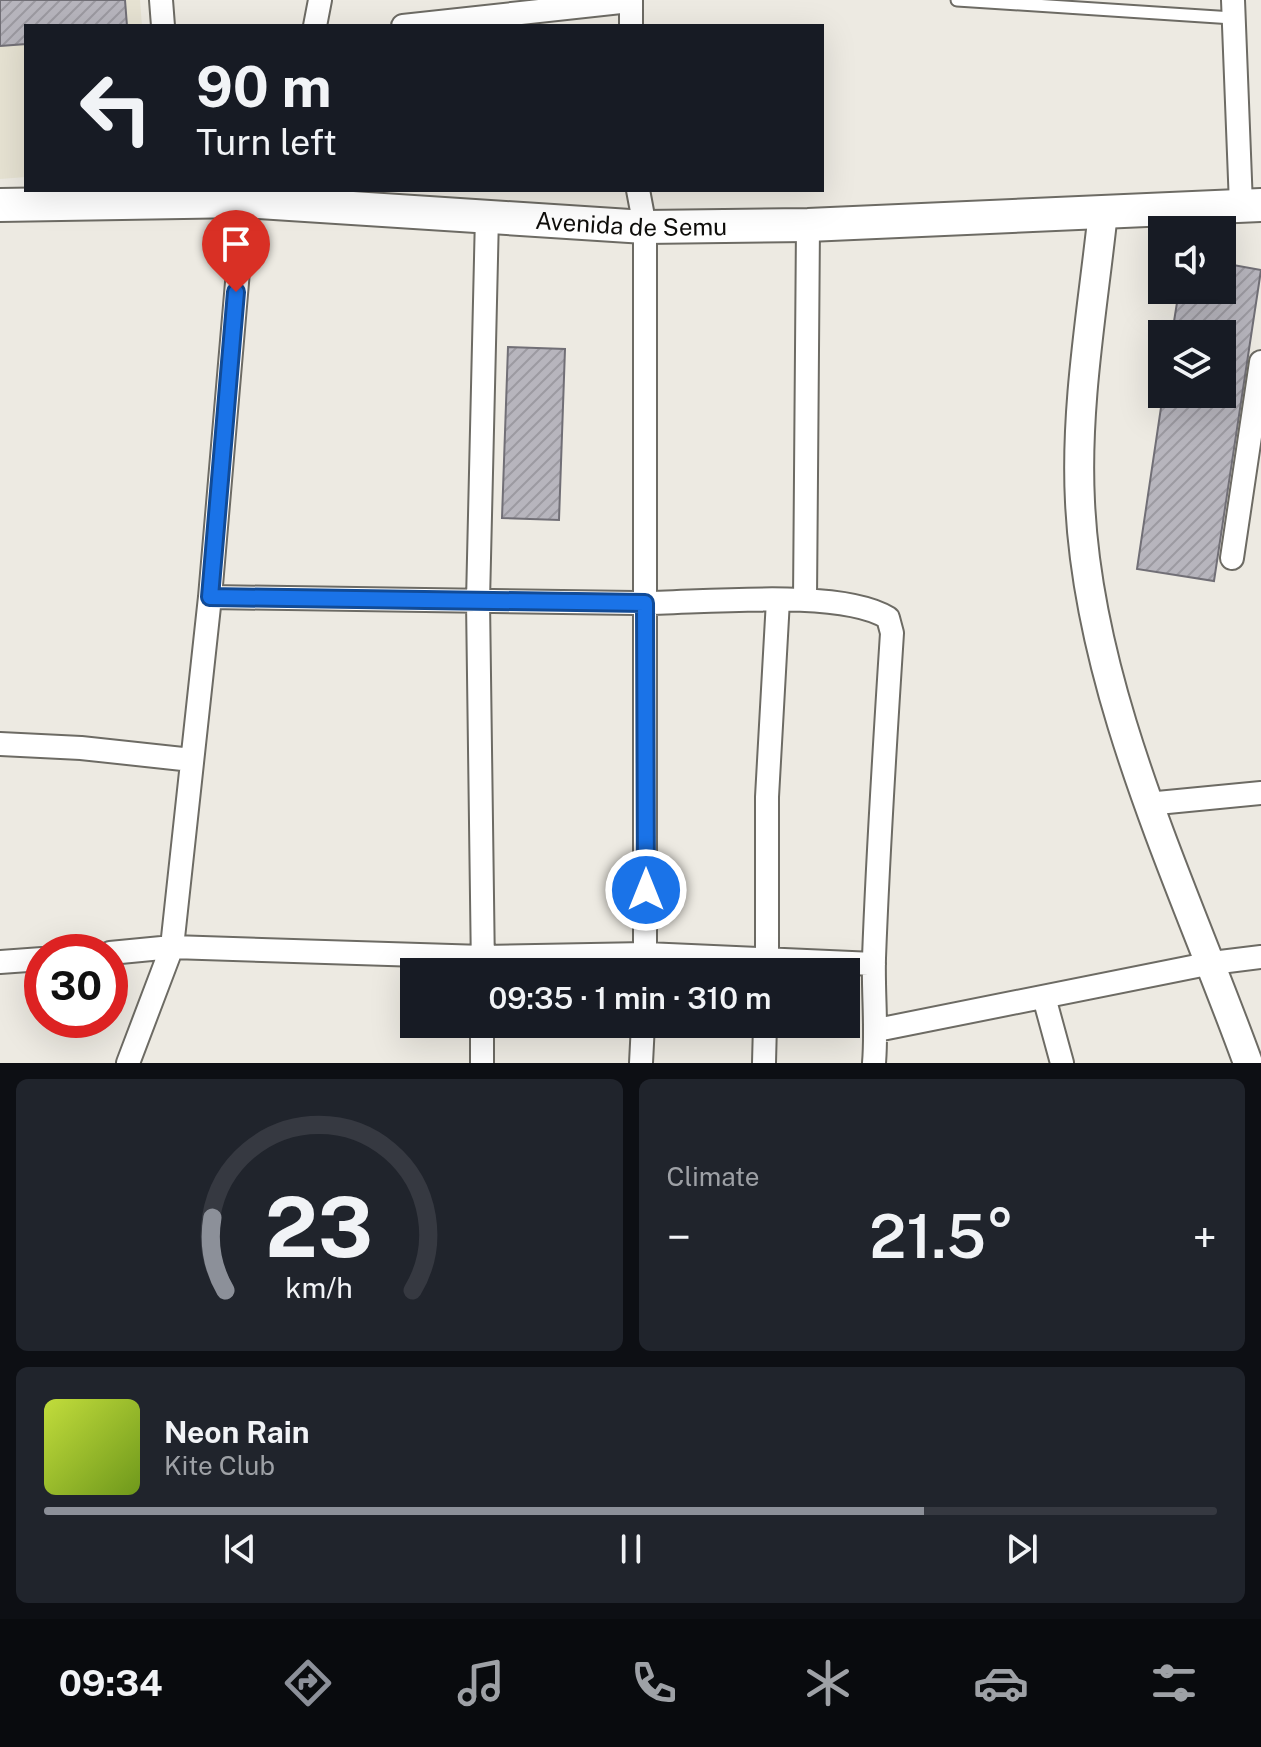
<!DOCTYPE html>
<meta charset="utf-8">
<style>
body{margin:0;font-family:"Public Sans",sans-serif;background:#20242c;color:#f1f3f6;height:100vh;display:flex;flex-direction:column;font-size:30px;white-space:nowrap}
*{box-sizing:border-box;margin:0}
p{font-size:26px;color:#9ea1a6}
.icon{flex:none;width:44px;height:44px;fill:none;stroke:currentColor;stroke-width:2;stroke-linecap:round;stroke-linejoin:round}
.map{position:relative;height:1063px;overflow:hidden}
.sheet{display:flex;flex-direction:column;gap:16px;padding:16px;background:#0d0f14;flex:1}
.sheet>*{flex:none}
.guide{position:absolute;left:24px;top:24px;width:800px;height:168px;border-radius:0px;box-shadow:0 8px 32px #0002;background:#171b24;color:#f1f3f6;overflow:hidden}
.controls{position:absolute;left:1148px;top:216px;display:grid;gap:16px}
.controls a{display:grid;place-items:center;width:88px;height:88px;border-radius:0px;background:#171b24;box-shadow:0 8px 32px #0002;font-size:40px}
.speed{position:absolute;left:24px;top:934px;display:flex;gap:16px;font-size:40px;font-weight:700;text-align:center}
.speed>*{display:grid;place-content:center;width:104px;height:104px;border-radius:50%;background:#171b24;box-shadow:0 8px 32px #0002;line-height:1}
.speed .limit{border:12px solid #d22;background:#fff;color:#111}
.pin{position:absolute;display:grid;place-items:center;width:68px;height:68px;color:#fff;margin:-82px -34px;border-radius:50% 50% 50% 0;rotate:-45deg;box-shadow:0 0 8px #0007}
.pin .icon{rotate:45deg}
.me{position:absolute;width:88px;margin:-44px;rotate:0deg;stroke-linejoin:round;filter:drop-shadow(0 0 6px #0008)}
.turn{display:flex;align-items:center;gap:28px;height:168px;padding:0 40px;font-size:36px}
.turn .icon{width:104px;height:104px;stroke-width:2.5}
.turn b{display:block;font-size:56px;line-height:68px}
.big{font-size:60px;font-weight:600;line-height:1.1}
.sheet .tile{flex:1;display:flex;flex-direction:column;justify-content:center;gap:12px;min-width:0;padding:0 28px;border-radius:12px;background:#20242c}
.sheet .dial{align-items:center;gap:0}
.dial svg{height:208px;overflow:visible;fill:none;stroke:#363941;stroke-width:7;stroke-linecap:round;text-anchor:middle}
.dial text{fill:#f1f3f6;stroke:none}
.song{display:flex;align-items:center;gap:24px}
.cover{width:96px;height:96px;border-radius:12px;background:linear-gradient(135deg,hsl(70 70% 55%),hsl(80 70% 35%))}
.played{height:8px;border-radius:4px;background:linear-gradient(90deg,#8c9099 75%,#363941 75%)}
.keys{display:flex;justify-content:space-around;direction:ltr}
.heat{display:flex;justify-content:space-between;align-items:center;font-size:44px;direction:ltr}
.sheet .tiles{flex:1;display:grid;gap:16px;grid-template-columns:1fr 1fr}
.tile:last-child{grid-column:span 2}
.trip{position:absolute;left:400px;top:958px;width:460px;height:80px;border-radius:0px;background:#171b24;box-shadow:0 8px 32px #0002;font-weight:600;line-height:80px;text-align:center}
.dock{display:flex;height:128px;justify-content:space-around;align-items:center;background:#090b0e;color:#9ea1a6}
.dock .icon{width:56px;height:56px}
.dock .active{color:#8c9099}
.dock b{font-size:36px;color:#f1f3f6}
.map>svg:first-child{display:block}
.built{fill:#e6e2d2}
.building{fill:url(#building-hatch);stroke:#716f76;stroke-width:2}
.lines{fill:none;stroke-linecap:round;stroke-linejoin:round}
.service-casing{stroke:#6d6b64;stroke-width:15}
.minor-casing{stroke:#6d6b64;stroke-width:26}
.tertiary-casing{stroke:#6d6b64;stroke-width:32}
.secondary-casing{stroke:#6d6b64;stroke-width:36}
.service{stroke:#fff;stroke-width:11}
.minor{stroke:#fff;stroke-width:22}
.tertiary{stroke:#fff;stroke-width:28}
.secondary{stroke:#fff;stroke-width:32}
.route-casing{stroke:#114b97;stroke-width:20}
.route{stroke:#1a73e8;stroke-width:14}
.labels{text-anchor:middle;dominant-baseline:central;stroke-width:6;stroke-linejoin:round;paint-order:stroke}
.street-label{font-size:24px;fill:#0f0e0b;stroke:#fff}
</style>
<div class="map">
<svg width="1261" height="1063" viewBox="0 0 1261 1063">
<defs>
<pattern id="building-hatch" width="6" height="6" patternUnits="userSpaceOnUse" patternTransform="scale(2)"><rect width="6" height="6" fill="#b7b5bd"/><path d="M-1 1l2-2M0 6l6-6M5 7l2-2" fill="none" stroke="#9c9aa1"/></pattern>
</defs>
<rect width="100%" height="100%" fill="#edeae2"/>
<path class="built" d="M 0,0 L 140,0 L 142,26 L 26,26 L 26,177 L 0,179 Z"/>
<path class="building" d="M 0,0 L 125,0 L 127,26 L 26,26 L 26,44 L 0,46 Z
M 1222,263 L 1261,270 L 1214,581 L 1137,569 L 1163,394 L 1222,394 L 1222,334 L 1172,334 L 1179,290 L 1222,290 Z
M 508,347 L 565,349 L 559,520 L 502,518 Z"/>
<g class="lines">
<defs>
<path id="service" d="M 957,0 L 1233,18"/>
<path id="minor" d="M 161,0 L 163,26
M 631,0 L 631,26
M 1233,0 L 1241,205
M 315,26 L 320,0
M 403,26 L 630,1
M 638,190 L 645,227 L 645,972
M 1232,558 L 1261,362
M 210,597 C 353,599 497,602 641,603 C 700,603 841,588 888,618 L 892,633 C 885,741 878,850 874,958 C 873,993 877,1028 874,1063
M 805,600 L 808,225
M 0,744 L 81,748 L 192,760
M 1147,804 L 1261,793
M 110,953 L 172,947 L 483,957 L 646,954 L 874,964
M 0,962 L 42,959
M 483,970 L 478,601 L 487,216
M 767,972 L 767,797 L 778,600
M 1044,997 L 1062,1063
M 877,1030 L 1212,963 L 1261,957
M 128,1063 L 172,947 L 210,597 L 244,201
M 482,1063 L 482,1024
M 641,1063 L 643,1024
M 764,1063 L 765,1024"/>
<path id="tertiary" d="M 1103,212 C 1093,307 1075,405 1080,502 C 1089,695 1183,884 1248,1063"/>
<g id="secondary">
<path id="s1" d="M 0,205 L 244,201 L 645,227 L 808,225 L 1261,205"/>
</g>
</defs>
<use href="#service" class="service-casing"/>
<use href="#minor" class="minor-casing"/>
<use href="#tertiary" class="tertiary-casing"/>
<use href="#secondary" class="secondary-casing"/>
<use href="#service" class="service"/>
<use href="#minor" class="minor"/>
<use href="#tertiary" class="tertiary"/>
<use href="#secondary" class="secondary"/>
</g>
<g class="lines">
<defs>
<path id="route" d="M 236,292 L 210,597 L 645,603 L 646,890"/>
</defs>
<use href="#route" class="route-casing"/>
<use href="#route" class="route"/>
</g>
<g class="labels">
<g class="street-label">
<text stroke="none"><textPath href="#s1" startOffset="632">Avenida de Semu</textPath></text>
</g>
</g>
</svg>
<div class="controls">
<a><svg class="icon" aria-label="sound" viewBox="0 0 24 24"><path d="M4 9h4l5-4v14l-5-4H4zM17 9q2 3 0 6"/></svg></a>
<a><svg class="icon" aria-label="layers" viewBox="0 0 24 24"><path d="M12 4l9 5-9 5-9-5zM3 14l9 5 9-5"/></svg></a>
</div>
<div class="speed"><div class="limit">30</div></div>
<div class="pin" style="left:236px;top:292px;background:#d93025"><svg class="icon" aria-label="arrive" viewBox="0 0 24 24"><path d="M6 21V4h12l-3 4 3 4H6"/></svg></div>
<svg class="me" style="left:646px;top:890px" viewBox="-20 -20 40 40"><circle r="17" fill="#1a73e8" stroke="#fff" stroke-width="3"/><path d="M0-11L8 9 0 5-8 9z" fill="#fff"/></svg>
<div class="trip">09:35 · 1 min · 310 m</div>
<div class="guide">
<div class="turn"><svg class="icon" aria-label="left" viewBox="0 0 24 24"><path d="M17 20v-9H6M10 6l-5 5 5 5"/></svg><div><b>90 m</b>Turn left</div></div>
</div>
</div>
<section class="sheet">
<div class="tiles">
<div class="tile dial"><svg viewBox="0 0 100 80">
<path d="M14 69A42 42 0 1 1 86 69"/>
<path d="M14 69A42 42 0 0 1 9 41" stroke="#8c9099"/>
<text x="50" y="56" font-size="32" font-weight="700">23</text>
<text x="50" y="72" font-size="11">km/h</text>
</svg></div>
<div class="tile"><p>Climate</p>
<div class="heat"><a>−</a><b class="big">21.5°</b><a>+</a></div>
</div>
<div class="tile">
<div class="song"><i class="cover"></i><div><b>Neon Rain</b><p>Kite Club</p></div></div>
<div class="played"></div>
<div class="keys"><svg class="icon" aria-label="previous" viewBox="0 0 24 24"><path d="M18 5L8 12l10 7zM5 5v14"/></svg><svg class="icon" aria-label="pause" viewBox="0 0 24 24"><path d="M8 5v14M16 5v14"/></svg><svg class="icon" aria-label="next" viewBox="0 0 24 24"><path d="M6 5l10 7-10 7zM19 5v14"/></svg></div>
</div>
</div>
</section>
<nav class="dock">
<b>09:34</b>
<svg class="icon active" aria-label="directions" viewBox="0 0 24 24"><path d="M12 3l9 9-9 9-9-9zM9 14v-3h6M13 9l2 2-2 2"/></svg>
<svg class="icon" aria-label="music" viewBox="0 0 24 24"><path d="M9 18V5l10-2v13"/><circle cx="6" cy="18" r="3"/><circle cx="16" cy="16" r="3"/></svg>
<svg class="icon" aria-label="phone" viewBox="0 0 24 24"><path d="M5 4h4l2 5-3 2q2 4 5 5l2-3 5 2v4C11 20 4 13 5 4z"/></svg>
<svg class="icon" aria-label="climate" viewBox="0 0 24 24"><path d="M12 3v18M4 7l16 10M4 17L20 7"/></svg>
<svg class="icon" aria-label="car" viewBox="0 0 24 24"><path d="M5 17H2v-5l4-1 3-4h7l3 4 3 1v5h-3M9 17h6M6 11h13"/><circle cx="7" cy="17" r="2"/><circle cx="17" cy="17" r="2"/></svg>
<svg class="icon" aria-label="filters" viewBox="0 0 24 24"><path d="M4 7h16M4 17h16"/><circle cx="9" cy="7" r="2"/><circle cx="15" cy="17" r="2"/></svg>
</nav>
